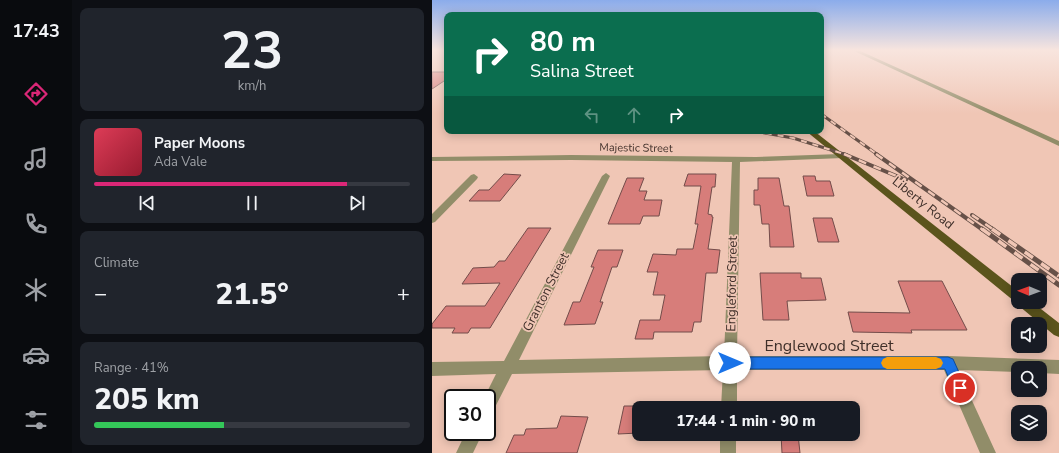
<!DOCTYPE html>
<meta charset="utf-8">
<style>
body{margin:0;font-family:"Nunito Sans",sans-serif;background:#20242c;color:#f1f3f6;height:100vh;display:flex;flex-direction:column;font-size:15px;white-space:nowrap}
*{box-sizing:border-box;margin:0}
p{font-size:13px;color:#9ea1a6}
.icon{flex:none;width:22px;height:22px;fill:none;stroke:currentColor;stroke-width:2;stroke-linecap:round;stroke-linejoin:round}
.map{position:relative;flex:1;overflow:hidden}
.side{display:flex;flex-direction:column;gap:8px;padding:8px;background:#0d0f14;width:360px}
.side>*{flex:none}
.hud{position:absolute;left:12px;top:12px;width:380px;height:122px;border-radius:8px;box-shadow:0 2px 10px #0003;background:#0b6e4f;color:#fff;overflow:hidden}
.needle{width:26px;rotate:271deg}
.fabs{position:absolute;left:579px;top:273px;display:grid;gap:8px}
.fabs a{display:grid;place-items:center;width:36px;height:36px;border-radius:8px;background:#171b24;box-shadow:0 2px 10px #0003;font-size:20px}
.speed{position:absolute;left:12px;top:389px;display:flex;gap:8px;font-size:20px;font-weight:700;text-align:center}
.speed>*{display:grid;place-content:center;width:52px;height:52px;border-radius:50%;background:#171b24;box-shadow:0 2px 10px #0003;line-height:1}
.speed .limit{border:2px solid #111;border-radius:6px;background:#fff;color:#111}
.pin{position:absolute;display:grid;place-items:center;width:34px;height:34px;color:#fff;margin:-17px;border:2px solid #fff;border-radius:50%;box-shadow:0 1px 4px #0007}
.me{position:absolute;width:44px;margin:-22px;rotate:90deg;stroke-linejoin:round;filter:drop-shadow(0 0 3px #0008)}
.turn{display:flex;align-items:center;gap:14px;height:84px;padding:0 20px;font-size:18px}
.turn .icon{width:52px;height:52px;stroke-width:2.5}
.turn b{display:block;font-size:28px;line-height:34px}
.lanes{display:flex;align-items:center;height:38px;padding:0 20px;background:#0003;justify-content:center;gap:20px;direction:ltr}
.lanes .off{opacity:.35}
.big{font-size:30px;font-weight:800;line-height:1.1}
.side .widget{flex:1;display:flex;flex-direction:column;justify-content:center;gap:6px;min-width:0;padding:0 14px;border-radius:8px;background:#20242c}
.side .dial{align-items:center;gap:0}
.dial b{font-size:52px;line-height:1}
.song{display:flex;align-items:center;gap:12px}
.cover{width:48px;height:48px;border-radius:6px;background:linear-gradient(135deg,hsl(350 70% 55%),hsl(350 70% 35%))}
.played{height:4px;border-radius:2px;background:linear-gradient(90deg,#db2777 80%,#363941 80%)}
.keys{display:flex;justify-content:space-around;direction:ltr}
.heat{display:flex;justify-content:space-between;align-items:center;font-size:22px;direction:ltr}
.charge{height:6px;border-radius:3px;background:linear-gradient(90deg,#34c759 41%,#363941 0)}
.trip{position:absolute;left:200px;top:401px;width:228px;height:40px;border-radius:8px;background:#171b24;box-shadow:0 2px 10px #0003;font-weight:800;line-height:40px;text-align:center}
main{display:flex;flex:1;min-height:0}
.menu{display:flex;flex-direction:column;width:72px;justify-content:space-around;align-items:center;background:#090b0e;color:#9ea1a6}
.menu .icon{width:28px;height:28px}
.menu .selected{color:#db2777}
.menu b{font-size:18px;color:#f1f3f6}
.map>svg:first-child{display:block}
.building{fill:#d77d7a;stroke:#734c4a}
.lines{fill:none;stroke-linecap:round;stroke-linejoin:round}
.minor{fill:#918d69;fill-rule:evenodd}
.major{fill:#5b541c;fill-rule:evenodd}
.rail-far2-casing{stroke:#675148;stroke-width:3}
.rail-far1-casing{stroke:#675148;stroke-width:4}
.rail-casing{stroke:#675148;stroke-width:5}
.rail-far2{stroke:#f0c6b5;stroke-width:2;stroke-dasharray:6;stroke-linecap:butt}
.rail-far1{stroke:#f0c6b5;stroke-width:2.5;stroke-dasharray:8;stroke-linecap:butt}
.rail{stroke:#f0c6b5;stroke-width:3.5;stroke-dasharray:10;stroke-linecap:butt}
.route{fill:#1a73e8;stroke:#114b97}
.slow{fill:#f59e0b}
.labels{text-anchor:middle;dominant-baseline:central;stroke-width:3.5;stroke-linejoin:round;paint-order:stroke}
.far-street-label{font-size:11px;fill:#3f2f29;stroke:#f0c6b5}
.street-label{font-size:13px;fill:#3f2f29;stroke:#f0c6b5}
.near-street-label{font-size:16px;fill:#3f2f29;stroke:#f0c6b5}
</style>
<main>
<nav class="menu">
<b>17:43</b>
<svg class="icon selected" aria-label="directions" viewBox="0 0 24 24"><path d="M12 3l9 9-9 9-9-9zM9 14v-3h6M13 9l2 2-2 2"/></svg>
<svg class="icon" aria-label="music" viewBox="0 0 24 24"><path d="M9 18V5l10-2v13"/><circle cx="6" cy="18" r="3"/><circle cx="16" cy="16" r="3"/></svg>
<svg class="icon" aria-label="phone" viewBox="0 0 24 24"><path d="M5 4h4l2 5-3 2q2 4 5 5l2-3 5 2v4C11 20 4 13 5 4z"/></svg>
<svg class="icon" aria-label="climate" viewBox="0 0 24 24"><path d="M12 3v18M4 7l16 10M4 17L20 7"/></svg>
<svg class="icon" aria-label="car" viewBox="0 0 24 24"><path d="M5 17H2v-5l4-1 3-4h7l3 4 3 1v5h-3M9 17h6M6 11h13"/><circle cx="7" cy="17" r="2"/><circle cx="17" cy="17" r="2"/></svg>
<svg class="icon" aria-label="filters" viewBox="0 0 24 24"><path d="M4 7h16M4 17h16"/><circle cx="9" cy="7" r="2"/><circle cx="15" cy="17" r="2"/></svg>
</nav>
<section class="side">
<div class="widget dial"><b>23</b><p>km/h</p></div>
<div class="widget">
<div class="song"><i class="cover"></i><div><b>Paper Moons</b><p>Ada Vale</p></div></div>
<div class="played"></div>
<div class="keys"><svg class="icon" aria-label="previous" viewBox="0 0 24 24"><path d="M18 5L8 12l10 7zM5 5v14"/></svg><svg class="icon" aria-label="pause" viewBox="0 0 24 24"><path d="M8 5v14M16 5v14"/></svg><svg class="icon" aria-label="next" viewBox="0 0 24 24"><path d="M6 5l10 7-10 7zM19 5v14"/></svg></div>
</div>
<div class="widget"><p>Climate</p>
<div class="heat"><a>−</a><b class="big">21.5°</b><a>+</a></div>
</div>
<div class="widget"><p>Range · 41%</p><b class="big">205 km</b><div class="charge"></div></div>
</section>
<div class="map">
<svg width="627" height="453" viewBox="0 0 627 453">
<rect width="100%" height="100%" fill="#f0c6b5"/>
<path class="building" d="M 0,72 L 15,72 L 15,79 L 0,89 Z
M 72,174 L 89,175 L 68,201 L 37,201 L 47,190 L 57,190 Z
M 256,174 L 284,174 L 283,187 L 280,187 L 276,214 L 280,215 L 280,217 L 281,217 L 276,249 L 288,250 L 285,273 L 274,273 L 269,322 L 262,322 L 260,332 L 222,332 L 221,339 L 203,339 L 208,320 L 228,320 L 233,295 L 221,295 L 226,272 L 215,272 L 221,254 L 244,255 L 245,249 L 261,249 L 266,224 L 263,224 L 269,186 L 252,186 Z
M 371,176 L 383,176 L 384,181 L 398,181 L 402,196 L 375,196 Z
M 195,178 L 212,178 L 207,191 L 215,191 L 212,200 L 230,200 L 227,216 L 211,216 L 208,224 L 176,224 Z
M 326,178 L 347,178 L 352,206 L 357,206 L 362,247 L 338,247 L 337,224 L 330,224 L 328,205 L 322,205 L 322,190 L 326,190 Z
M 381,218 L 400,218 L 407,242 L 386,242 Z
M 96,228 L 119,228 L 58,328 L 39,328 L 36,333 L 20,333 L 23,328 L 0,328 L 0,324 L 14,306 L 53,306 L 68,283 L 30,284 L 41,268 L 62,267 L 67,261 L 73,261 Z
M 166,250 L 191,250 L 185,267 L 180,267 L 168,302 L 171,302 L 163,324 L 132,325 L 141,302 L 148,302 L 162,267 L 159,267 Z
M 328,273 L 369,273 L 369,278 L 389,278 L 394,300 L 355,301 L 357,320 L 331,320 Z
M 466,281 L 510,281 L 535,330 L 479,330 L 480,333 L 421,332 L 416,312 L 478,313 Z
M 192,406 L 207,406 L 207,433 L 186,434 Z
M 129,416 L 156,417 L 145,453 L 74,453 L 82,435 L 92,435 L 94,429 L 125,428 Z
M 349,434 L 366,434 L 368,453 L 350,453 Z"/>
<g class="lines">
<path class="minor" d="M 420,50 L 426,50 L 627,141 L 627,146 Z
M 408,154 L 411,154 L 411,158 L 308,162 L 305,356 L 516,356 L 627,360 L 627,374 L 608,373 L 608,368 L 586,368 L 586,372 L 526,370 L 564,453 L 548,453 L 512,370 L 305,370 L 305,408 L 289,408 L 291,370 L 80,374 L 60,413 L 55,416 L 55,398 L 52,398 L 64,374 L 0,376 L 0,362 L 72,361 L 170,176 L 174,173 L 178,176 L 87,360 L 292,356 L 300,162 L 139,160 L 0,161 L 0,157 L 139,155 L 324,157 Z
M 42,174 L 46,177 L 45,179 L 3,222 L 0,223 L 0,214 L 39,175 Z
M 34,432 L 51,432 L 41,453 L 24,453 Z
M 288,434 L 304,434 L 304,453 L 288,453 Z"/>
<path class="major" d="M 374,131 L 382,131 L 586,291 L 586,302 L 600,302 L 627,323 L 627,337 L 622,335 L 587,306 L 585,303 L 582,301 Z"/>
<defs>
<path id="rail-far2" d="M 389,114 L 446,155
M 322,131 L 361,138 L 415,155"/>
<path id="rail-far1" d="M 412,154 L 474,180
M 444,154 L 551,230
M 540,215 L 562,230"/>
<path id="rail" d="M 550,229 L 627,285
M 560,229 L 627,276"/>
</defs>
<use href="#rail-far2" class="rail-far2-casing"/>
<use href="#rail-far1" class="rail-far1-casing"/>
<use href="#rail" class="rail-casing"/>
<use href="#rail-far2" class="rail-far2"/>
<use href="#rail-far1" class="rail-far1"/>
<use href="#rail" class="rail"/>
</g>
<linearGradient id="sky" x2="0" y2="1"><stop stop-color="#8baceb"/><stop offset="0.44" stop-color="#f8e5de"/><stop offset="1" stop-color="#f8e5de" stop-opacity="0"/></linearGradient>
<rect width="627" height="114" fill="url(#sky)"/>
<path class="route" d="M 298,357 L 516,357 L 521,359 L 534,388 L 532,393 L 528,395 L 523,393 L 513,369 L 298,369 L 294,367 L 292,363 L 294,359 Z"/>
<path class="slow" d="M 455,357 L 504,357 L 509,359 L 511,363 L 509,367 L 504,369 L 455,369 L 451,367 L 449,363 L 451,359 Z"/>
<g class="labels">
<g class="far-street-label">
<text transform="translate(204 148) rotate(1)">Majestic Street</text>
</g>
<g class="street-label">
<text transform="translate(491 203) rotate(39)">Liberty Road</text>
<text transform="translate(300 284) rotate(-89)">Engleford Street</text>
<text transform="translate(114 292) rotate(-63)">Granton Street</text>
</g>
<g class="near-street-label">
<text x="397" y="346">Englewood Street</text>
</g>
</g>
</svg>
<div class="fabs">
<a><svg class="needle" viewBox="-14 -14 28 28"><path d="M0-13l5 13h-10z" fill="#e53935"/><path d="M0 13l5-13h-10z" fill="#9ea1a6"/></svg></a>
<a><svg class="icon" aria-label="sound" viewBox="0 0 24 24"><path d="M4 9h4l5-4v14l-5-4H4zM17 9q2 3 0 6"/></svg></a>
<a><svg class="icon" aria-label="search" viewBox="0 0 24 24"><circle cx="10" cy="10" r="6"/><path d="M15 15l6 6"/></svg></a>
<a><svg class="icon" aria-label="layers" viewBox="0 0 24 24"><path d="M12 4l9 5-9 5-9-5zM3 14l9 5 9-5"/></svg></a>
</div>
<div class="speed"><div class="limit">30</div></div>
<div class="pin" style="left:528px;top:388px;background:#d93025"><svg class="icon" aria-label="arrive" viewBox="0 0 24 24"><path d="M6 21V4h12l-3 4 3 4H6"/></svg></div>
<svg class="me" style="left:298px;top:363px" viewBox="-20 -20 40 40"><circle r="19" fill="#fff"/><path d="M0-13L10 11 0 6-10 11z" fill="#1a73e8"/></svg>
<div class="trip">17:44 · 1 min · 90 m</div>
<div class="hud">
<div class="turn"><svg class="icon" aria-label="right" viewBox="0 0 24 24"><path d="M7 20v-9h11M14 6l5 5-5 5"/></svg><div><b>80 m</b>Salina Street</div></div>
<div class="lanes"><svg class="icon off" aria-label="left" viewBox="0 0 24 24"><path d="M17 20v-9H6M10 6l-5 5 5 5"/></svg><svg class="icon off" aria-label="ahead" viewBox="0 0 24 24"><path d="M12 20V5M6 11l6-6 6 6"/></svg><svg class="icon" aria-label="right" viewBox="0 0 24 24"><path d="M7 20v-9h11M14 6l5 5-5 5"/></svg></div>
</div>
</div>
</main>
